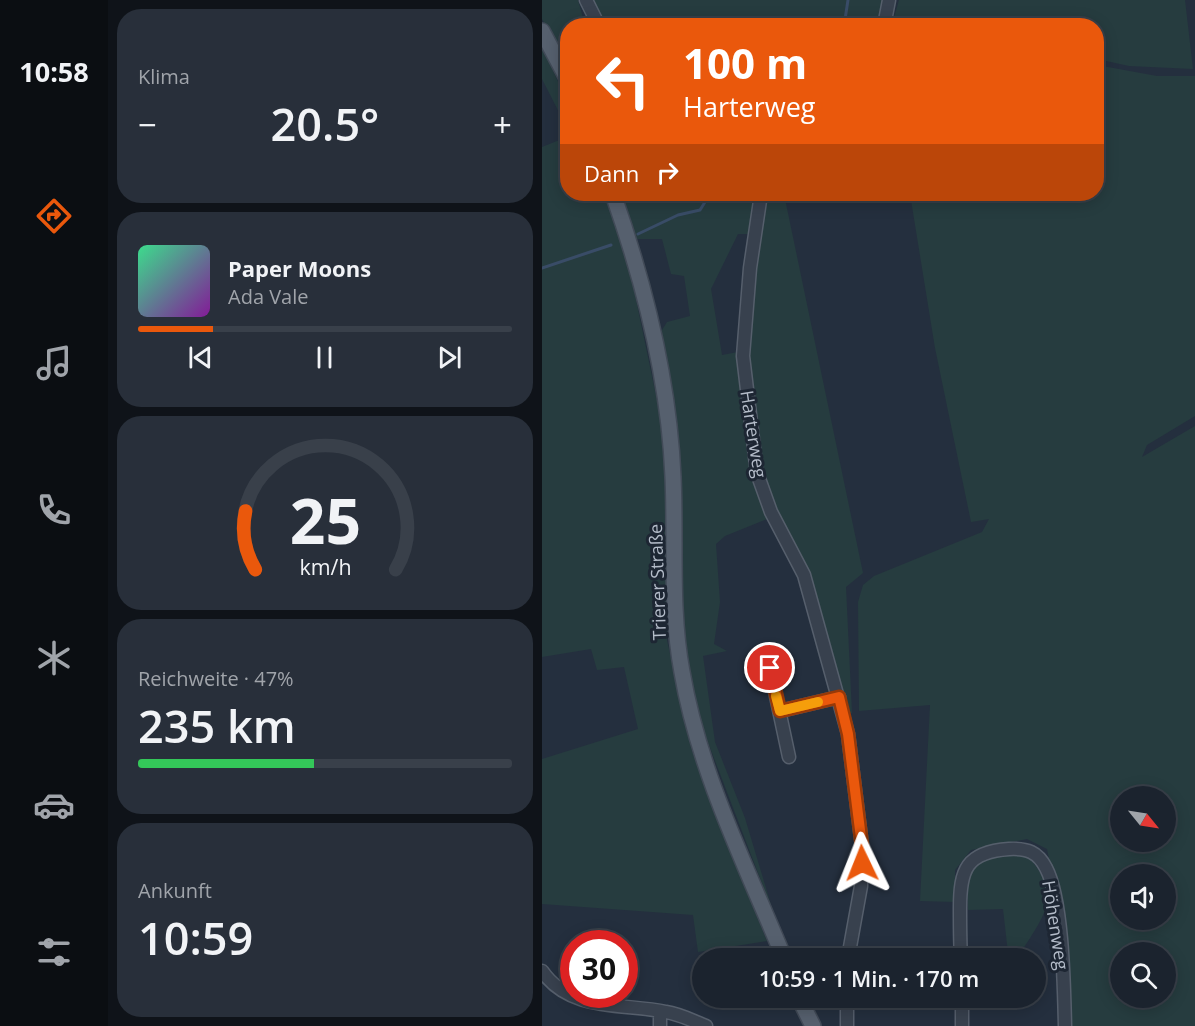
<!DOCTYPE html>
<html lang="de">
<meta charset="utf-8">
<style>
body{margin:0;font-family:"Open Sans",sans-serif;background:#282f3a;color:#f1f3f6;height:100vh;display:flex;flex-direction:column;font-size:22px;white-space:nowrap}
*{box-sizing:border-box;margin:0}
p{font-size:20px;color:#a0a4aa}
.icon{flex:none;width:33px;height:33px;fill:none;stroke:currentColor;stroke-width:2;stroke-linecap:round;stroke-linejoin:round}
.map{position:relative;flex:1;overflow:hidden}
.panel{display:flex;flex-direction:column;gap:9px;padding:9px;background:#0f1319;width:434px}
.panel>*{flex:none}
.top-card{position:absolute;left:18px;top:18px;width:544px;height:183px;border-radius:24px;box-shadow:0 3px 15px #0003,0 0 0 2px #39404a;background:#ea580c;color:#fff;overflow:hidden}
.needle{width:39px;rotate:120deg}
.buttons{position:absolute;left:568px;top:786px;display:grid;gap:12px}
.buttons a{display:grid;place-items:center;width:66px;height:66px;border-radius:50%;background:#1b232e;box-shadow:0 3px 15px #0003,0 0 0 2px #39404a;font-size:30px}
.speed{position:absolute;left:18px;top:930px;display:flex;gap:12px;font-size:30px;font-weight:700;text-align:center}
.speed>*{display:grid;place-content:center;width:78px;height:78px;border-radius:50%;background:#1b232e;box-shadow:0 3px 15px #0003,0 0 0 2px #39404a;line-height:1}
.speed .limit{border:9px solid #d22;background:#fff;color:#111}
.pin{position:absolute;display:grid;place-items:center;width:51px;height:51px;color:#fff;margin:-26px;border:3px solid #fff;border-radius:50%;box-shadow:0 2px 6px #0007}
.me{position:absolute;width:66px;margin:-33px;rotate:358deg;stroke-linejoin:round;filter:drop-shadow(0 0 4px #0008)}
.turn{display:flex;align-items:center;gap:21px;height:126px;padding:0 24px;font-size:27px}
.turn .icon{width:78px;height:78px;stroke-width:2.5}
.turn b{display:block;font-size:42px;line-height:51px}
.then{display:flex;align-items:center;height:57px;padding:0 24px;background:#0003;gap:12px;font-size:22px}
.big{font-size:45px;font-weight:600;line-height:1.1}
.panel .tile{flex:1;display:flex;flex-direction:column;justify-content:center;gap:9px;min-width:0;padding:0 21px;border-radius:24px;background:#282f3a}
.panel .dial{align-items:center;gap:0}
.dial svg{height:156px;overflow:visible;fill:none;stroke:#39404a;stroke-width:7;stroke-linecap:round;text-anchor:middle}
.dial text{fill:#f1f3f6;stroke:none}
.song{display:flex;align-items:center;gap:18px}
.cover{width:72px;height:72px;border-radius:9px;background:linear-gradient(135deg,hsl(150 70% 55%),hsl(290 70% 35%))}
.played{height:6px;border-radius:3px;background:linear-gradient(90deg,#ea580c 20%,#39404a 20%)}
.keys{display:flex;justify-content:space-around;direction:ltr}
.heat{display:flex;justify-content:space-between;align-items:center;font-size:33px;direction:ltr}
.charge{height:9px;border-radius:4px;background:linear-gradient(90deg,#34c759 47%,#39404a 0)}
.trip{position:absolute;left:150px;top:948px;width:354px;height:60px;border-radius:30px;background:#1b232e;box-shadow:0 3px 15px #0003,0 0 0 2px #39404a;font-weight:600;line-height:60px;text-align:center}
main{display:flex;flex:1;min-height:0}
.dock{display:flex;flex-direction:column;width:108px;justify-content:space-around;align-items:center;background:#0b0e12;color:#a0a4aa}
.dock .icon{width:42px;height:42px}
.dock .on{color:#ea580c}
.dock b{font-size:27px;color:#f1f3f6}
.map>svg:first-child{display:block}
.green{fill:#263c3f;fill-rule:evenodd}
.lines{fill:none;stroke-linecap:round;stroke-linejoin:round}
.stream{stroke:#394c67;stroke-width:3}
.minor-casing{stroke:#565f6c;stroke-width:15}
.major-casing{stroke:#414a57;stroke-width:18}
.minor{stroke:#38414e;stroke-width:12}
.major{stroke:#56606e;stroke-width:15}
.route-casing{stroke:#983908;stroke-width:15}
.route{stroke:#ea580c;stroke-width:10}
.slow{stroke:#f59e0b;stroke-width:10}
.labels{text-anchor:middle;dominant-baseline:central;stroke-width:6;stroke-linejoin:round;paint-order:stroke}
.street-label{font-size:18px;fill:#b4bcc9;stroke:#1d2633}
</style>
<main>
<nav class="dock">
<b>10:58</b>
<svg class="icon on" aria-label="directions" viewBox="0 0 24 24"><path d="M12 3l9 9-9 9-9-9zM9 14v-3h6M13 9l2 2-2 2"/></svg>
<svg class="icon" aria-label="music" viewBox="0 0 24 24"><path d="M9 18V5l10-2v13"/><circle cx="6" cy="18" r="3"/><circle cx="16" cy="16" r="3"/></svg>
<svg class="icon" aria-label="phone" viewBox="0 0 24 24"><path d="M5 4h4l2 5-3 2q2 4 5 5l2-3 5 2v4C11 20 4 13 5 4z"/></svg>
<svg class="icon" aria-label="climate" viewBox="0 0 24 24"><path d="M12 3v18M4 7l16 10M4 17L20 7"/></svg>
<svg class="icon" aria-label="car" viewBox="0 0 24 24"><path d="M5 17H2v-5l4-1 3-4h7l3 4 3 1v5h-3M9 17h6M6 11h13"/><circle cx="7" cy="17" r="2"/><circle cx="17" cy="17" r="2"/></svg>
<svg class="icon" aria-label="filters" viewBox="0 0 24 24"><path d="M4 7h16M4 17h16"/><circle cx="9" cy="7" r="2"/><circle cx="15" cy="17" r="2"/></svg>
</nav>
<section class="panel">
<div class="tile"><p>Klima</p>
<div class="heat"><a>−</a><b class="big">20.5°</b><a>+</a></div>
</div>
<div class="tile">
<div class="song"><i class="cover"></i><div><b>Paper Moons</b><p>Ada Vale</p></div></div>
<div class="played"></div>
<div class="keys"><svg class="icon" aria-label="previous" viewBox="0 0 24 24"><path d="M18 5L8 12l10 7zM5 5v14"/></svg><svg class="icon" aria-label="pause" viewBox="0 0 24 24"><path d="M8 5v14M16 5v14"/></svg><svg class="icon" aria-label="next" viewBox="0 0 24 24"><path d="M6 5l10 7-10 7zM19 5v14"/></svg></div>
</div>
<div class="tile dial"><svg viewBox="0 0 100 80">
<path d="M14 69A42 42 0 1 1 86 69"/>
<path d="M14 69A42 42 0 0 1 9 39" stroke="#ea580c"/>
<text x="50" y="56" font-size="32" font-weight="700">25</text>
<text x="50" y="72" font-size="11">km/h</text>
</svg></div>
<div class="tile"><p>Reichweite · 47%</p><b class="big">235 km</b><div class="charge"></div></div>
<div class="tile"><p>Ankunft</p><b class="big">10:59</b></div>
</section>
<div class="map">
<svg width="654" height="1026" viewBox="0 0 654 1026">
<rect width="100%" height="100%" fill="#242f3e"/>
<path class="green" d="M 0,0 L 36,0 L 43,25 L 26,26 L 25,67 L 0,19 Z
M 48,0 L 341,0 L 336,26 L 64,25 Z
M 357,0 L 643,0 L 651,69 L 587,66 L 555,59 L 555,26 L 350,25 Z
M 0,47 L 25,101 L 25,128 L 0,79 Z
M 555,65 L 615,76 L 653,76 L 653,416 L 605,445 L 600,457 L 653,426 L 653,1026 L 527,1026 L 524,941 L 505,849 L 485,839 L 429,850 L 413,870 L 413,902 L 378,901 L 388,705 L 317,711 L 316,602 L 321,585 L 332,576 L 440,532 L 447,519 L 429,522 L 393,348 L 368,194 L 555,194 ZM 579,796 L 624,796 L 624,842 L 579,842 ZM 579,874 L 624,874 L 624,920 L 579,920 ZM 579,952 L 624,952 L 624,998 L 579,998 Z
M 25,137 L 26,194 L 62,194 L 86,261 L 115,400 L 126,475 L 128,586 L 125,640 L 149,748 L 175,820 L 225,941 L 156,952 L 151,915 L 0,904 L 0,759 L 96,729 L 82,667 L 55,670 L 49,649 L 0,657 L 0,147 Z
M 78,194 L 216,194 L 209,234 L 196,234 L 169,289 L 180,355 L 196,352 L 211,476 L 225,519 L 183,536 L 174,544 L 178,602 L 172,644 L 185,651 L 161,656 L 173,742 L 203,818 L 232,915 L 149,698 L 141,626 L 137,474 L 117,335 L 125,322 L 148,316 L 142,276 L 129,274 L 120,239 L 92,239 Z
M 224,194 L 242,194 L 321,573 L 304,587 L 310,713 L 305,713 L 290,650 L 267,575 L 240,526 L 219,473 L 205,354 L 213,260 Z
M 481,851 C 520,892 507,909 479,952 L 466,953 L 461,909 L 426,910 L 424,874 L 435,861 Z"/>
<g class="lines">
<path class="stream" d="M 302,26 L 306,0
M 96,234 L 136,215 L 158,210 L 168,194
M 0,268 L 69,245"/>
<defs>
<path id="minor" d="M 44,0 L 57,26
M 342,26 L 347,0
M 219,194 L 208,268 L 201,356 L 215,473 L 229,512 L 262,575 L 306,734 L 320,846 L 319,886 L 306,958
M 228,668 L 247,757
M 238,711 L 297,697
M 419,958 C 418,942 418,925 418,908 C 418,870 424,852 467,849 C 485,848 496,852 504,868 C 521,900 522,988 523,1026
M 0,971 C 28,1012 82,1003 124,1012 C 138,1014 151,1021 164,1026
M 305,998 L 305,1026
M 420,998 L 420,1026
M 118,1026 L 118,1011"/>
<path id="major" d="M 0,31 L 26,80
M 71,194 C 103,285 127,380 131,477 C 134,541 128,609 140,672 C 157,772 204,866 242,958
M 257,998 L 271,1026"/>
</defs>
<use href="#minor" class="minor-casing"/>
<use href="#major" class="major-casing"/>
<use href="#minor" class="minor"/>
<use href="#major" class="major"/>
</g>
<g class="lines">
<defs>
<path id="route" d="M 228,668 L 238,711 L 297,697 L 306,734 L 320,846 L 320,863"/>
</defs>
<use href="#route" class="route-casing"/>
<use href="#route" class="route"/>
<path class="slow" d="M 234,696 L 238,711 L 276,702"/>
</g>
<g class="labels">
<g class="street-label">
<text transform="translate(212 434) rotate(81)">Harterweg</text>
<text transform="translate(115 582) rotate(-92)">Trierer Straße</text>
<text transform="translate(514 925) rotate(81)">Höhenweg</text>
</g>
</g>
</svg>
<div class="buttons">
<a><svg class="needle" viewBox="-14 -14 28 28"><path d="M0-13l5 13h-10z" fill="#e53935"/><path d="M0 13l5-13h-10z" fill="#a0a4aa"/></svg></a>
<a><svg class="icon" aria-label="sound" viewBox="0 0 24 24"><path d="M4 9h4l5-4v14l-5-4H4zM17 9q2 3 0 6"/></svg></a>
<a><svg class="icon" aria-label="search" viewBox="0 0 24 24"><circle cx="10" cy="10" r="6"/><path d="M15 15l6 6"/></svg></a>
</div>
<div class="speed"><div class="limit">30</div></div>
<div class="pin" style="left:228px;top:668px;background:#d93025"><svg class="icon" aria-label="arrive" viewBox="0 0 24 24"><path d="M6 21V4h12l-3 4 3 4H6"/></svg></div>
<svg class="me" style="left:320px;top:863px" viewBox="-20 -20 40 40"><path d="M0-17L14 15 0 8-14 15z" fill="#ea580c" stroke="#fff" stroke-width="4"/></svg>
<div class="trip">10:59 · 1 Min. · 170 m</div>
<div class="top-card">
<div class="turn"><svg class="icon" aria-label="left" viewBox="0 0 24 24"><path d="M17 20v-9H6M10 6l-5 5 5 5"/></svg><div><b>100 m</b>Harterweg</div></div>
<div class="then">Dann<svg class="icon" aria-label="right" viewBox="0 0 24 24"><path d="M7 20v-9h11M14 6l5 5-5 5"/></svg></div>
</div>
</div>
</main>
